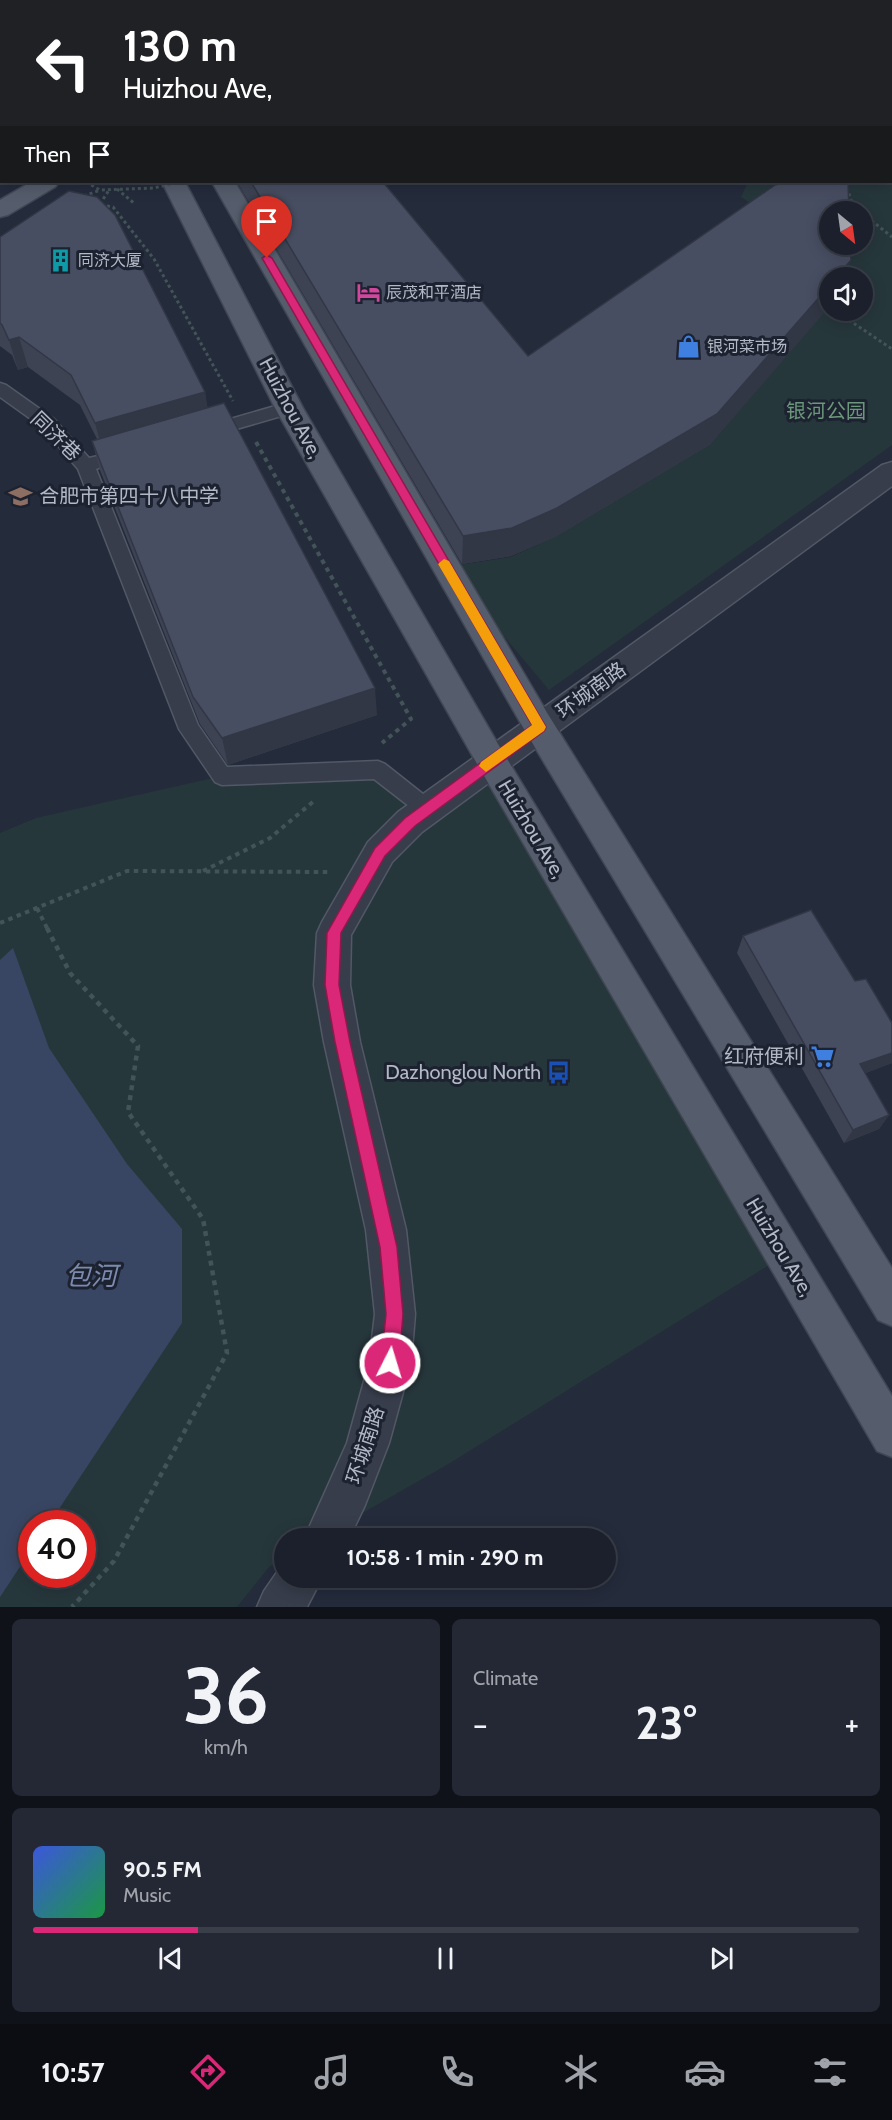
<!DOCTYPE html>
<meta charset="utf-8">
<style>
body{margin:0;font-family:Cabin,"Noto Sans SC",sans-serif;background:#242834;color:#f1f3f6;height:100vh;display:flex;flex-direction:column;font-size:22px;white-space:nowrap}
*{box-sizing:border-box;margin:0}
p{font-size:20px;color:#a0a3a9}
.icon{flex:none;width:33px;height:33px;fill:none;stroke:currentColor;stroke-width:2;stroke-linecap:round;stroke-linejoin:round}
.map{position:relative;height:1607px;overflow:hidden}
.details{display:flex;flex-direction:column;gap:12px;padding:12px;background:#0f1218;flex:1}
.details>*{flex:none}
.banner{position:absolute;left:0px;top:0px;width:892px;height:183px;box-shadow:0 3px 15px #0003,0 0 0 2px #393e48;background:#202124;color:#fff;overflow:hidden}
.needle{width:39px;rotate:151deg}
.buttons{position:absolute;left:819px;top:201px;display:grid;gap:12px}
.buttons a{display:grid;place-items:center;width:54px;height:54px;border-radius:50%;background:#1b202c;box-shadow:0 3px 15px #0003,0 0 0 2px #393e48;font-size:30px}
.speed{position:absolute;left:18px;top:1510px;display:flex;gap:12px;font-size:30px;font-weight:700;text-align:center}
.speed>*{display:grid;place-content:center;width:78px;height:78px;border-radius:50%;background:#1b202c;box-shadow:0 3px 15px #0003,0 0 0 2px #393e48;line-height:1}
.speed .limit{border:9px solid #d22;background:#fff;color:#111}
.pin{position:absolute;display:grid;place-items:center;width:51px;height:51px;color:#fff;margin:-62px -26px;border-radius:50% 50% 50% 0;rotate:-45deg;box-shadow:0 0 6px #0007}
.pin .icon{rotate:45deg}
.me{position:absolute;width:66px;margin:-33px;rotate:5deg;stroke-linejoin:round;filter:drop-shadow(0 0 4px #0008)}
.turn{display:flex;align-items:center;gap:21px;height:126px;padding:0 24px;font-size:27px}
.turn .icon{width:78px;height:78px;stroke-width:2.5}
.turn b{display:block;font-size:42px;line-height:51px}
.then{display:flex;align-items:center;height:57px;padding:0 24px;background:#0003;gap:12px;font-size:22px}
.big{font-size:45px;font-weight:800;line-height:1.1}
.details .tile{flex:1;display:flex;flex-direction:column;justify-content:center;gap:9px;min-width:0;padding:0 21px;border-radius:9px;background:#242834}
.details .dial{align-items:center;gap:0}
.dial b{font-size:78px;line-height:1}
.song{display:flex;align-items:center;gap:18px}
.cover{width:72px;height:72px;border-radius:9px;background:linear-gradient(135deg,hsl(230 70% 55%),hsl(140 70% 35%))}
.played{height:6px;border-radius:3px;background:linear-gradient(90deg,#db2777 20%,#393e48 20%)}
.keys{display:flex;justify-content:space-around;direction:ltr}
.heat{display:flex;justify-content:space-between;align-items:center;font-size:33px;direction:ltr}
.details .tiles{flex:1;display:grid;gap:12px;grid-template-columns:1fr 1fr}
.tile:last-child{grid-column:span 2}
.trip{position:absolute;left:274px;top:1528px;width:342px;height:60px;border-radius:30px;background:#1b202c;box-shadow:0 3px 15px #0003,0 0 0 2px #393e48;font-weight:800;line-height:60px;text-align:center}
.dock{display:flex;height:96px;justify-content:space-around;align-items:center;background:#0b0d12;color:#a0a3a9}
.dock .icon{width:42px;height:42px}
.dock .on{color:#db2777}
.dock b{font-size:27px;color:#f1f3f6}
.map>svg:first-child{display:block}
.green{fill:#26373c;fill-rule:evenodd}
.water{fill:#394663}
.lines{fill:none;stroke-linecap:round;stroke-linejoin:round}
.service-casing{stroke:#525866;stroke-width:3}
.tertiary-casing{stroke:#525866;stroke-width:3}
.primary-casing{stroke:#404654;stroke-width:3}
.path-far2{stroke:#435459;stroke-width:3;stroke-dasharray:3 3;stroke-linecap:butt}
.path-far1{stroke:#435459;stroke-width:4;stroke-dasharray:4.5 4.5;stroke-linecap:butt}
.path{stroke:#435459;stroke-width:4.5;stroke-dasharray:5 5;stroke-linecap:butt}
.service{fill:#373d4b;fill-rule:evenodd}
.tertiary{fill:#373d4b;fill-rule:evenodd}
.primary{fill:#555c6b;fill-rule:evenodd}
.path-bridge{stroke:#435459;stroke-width:3;stroke-dasharray:3 3;stroke-linecap:butt}
.wall{fill:#3e4354}
.shaded-wall{fill:#323745}
.building{fill:#484e62;stroke:#323745;stroke-width:1.5}
.route{fill:#db2777;stroke:#8e194d;stroke-width:1.5}
.slow{fill:#f59e0b}
.labels{text-anchor:middle;dominant-baseline:central;stroke-width:6;stroke-linejoin:round;paint-order:stroke}
.far-poi-label{font-size:16px;fill:#b3b8c7;stroke:#1c2230;text-anchor:start}
.street-label{font-size:20px;fill:#b3b8c7;stroke:#1c2230}
.park-label{font-size:20px;fill:#6b977a;stroke:#1c2230}
.poi-label{font-size:20px;fill:#b3b8c7;stroke:#1c2230;text-anchor:end}
.near-water-label{font-size:26px;font-style:italic;fill:#7c8bad;stroke:#1c2230}
</style>
<div class="map">
<svg width="892" height="1607" viewBox="0 0 892 1607">
<rect width="100%" height="100%" fill="#242b3b"/>
<path class="green" d="M 892,66 L 892,445 L 549,690 L 446,567 L 511,557 L 555,537 L 711,444 L 829,306 L 830,310 L 862,310 L 862,278 L 842,277 L 841,245 L 862,244 L 862,212 L 840,211 L 839,209 L 768,215 L 741,197 L 748,182 L 891,182 Z
M 487,753 L 785,1255 L 450,1463 L 317,1539 L 285,1539 L 285,1558 L 269,1567 L 237,1607 L 0,1607 L 0,833 L 36,818 L 222,776 L 378,770 L 421,804 ZM 32,1524 L 82,1524 L 82,1575 L 32,1575 Z"/>
<path class="water" d="M 13,948 L 49,1048 L 127,1164 L 182,1229 L 182,1323 L 49,1524 L 32,1524 L 31,1550 L 0,1597 L 0,960 Z"/>
<g class="lines">
<defs>
<path id="service" d="M 0,383 L 6,385 L 54,419 L 89,458 L 98,456 L 104,458 L 107,462 L 104,466 L 96,469 L 198,725 L 227,767 L 378,761 L 385,764 L 428,798 L 432,804 L 428,810 L 421,813 L 414,810 L 374,779 L 222,785 L 215,782 L 179,729 L 78,469 L 42,427 L 0,397 Z
M 289,402 L 295,404 L 298,408 L 295,412 L 209,437 L 203,435 L 200,431 L 203,427 Z"/>
<path id="tertiary" d="M 14,0 L 34,0 L 35,2 L 14,2 Z
M 134,0 L 154,0 L 133,2 Z
M 892,462 L 892,486 L 422,832 L 392,862 L 351,935 L 350,985 L 360,1042 L 406,1230 L 415,1314 L 411,1363 L 389,1443 L 365,1505 L 349,1539 L 304,1539 L 347,1443 L 369,1363 L 375,1314 L 366,1230 L 324,1042 L 314,985 L 317,933 L 322,922 L 368,842 L 398,812 L 882,465 Z
M 284,1562 L 285,1578 L 322,1578 L 307,1607 L 257,1607 L 264,1591 Z"/>
<path id="primary" d="M 63,0 L 83,0 L 84,2 L 63,2 Z
M 106,0 L 126,0 L 127,2 L 106,2 Z
M 282,0 L 303,0 L 281,2 Z
M 334,0 L 356,0 L 333,2 Z
M 0,165 L 2,165 L 0,180 Z
M 31,182 L 59,182 L 55,187 L 8,215 L 0,217 L 0,200 Z
M 162,182 L 185,182 L 303,408 L 498,744 L 892,1396 L 892,1457 L 877,1451 L 476,762 L 275,408 Z
M 212,182 L 235,182 L 546,711 L 892,1268 L 892,1326 L 878,1320 L 524,729 Z"/>
</defs>
<use href="#service" class="service-casing"/>
<use href="#tertiary" class="tertiary-casing"/>
<use href="#primary" class="primary-casing"/>
<path class="path-far2" d="M 845,182 L 852,203 L 861,212
M 117,189 L 135,204
M 84,196 L 100,190
M 100,204 L 109,190
M 101,205 L 113,207 L 154,259 L 233,401
M 862,213 L 892,237
M 834,310 L 892,349"/>
<path class="path-far1" d="M 256,442 L 411,719 L 382,743
M 203,871 L 270,838 L 314,801
M 37,908 L 48,930
M 0,923 L 127,871 L 329,872"/>
<path class="path" d="M 47,928 L 70,973 L 138,1046 L 128,1112 L 203,1219 L 227,1353 L 114,1561 L 72,1607"/>
<use href="#service" class="service"/>
<use href="#tertiary" class="tertiary"/>
<use href="#primary" class="primary"/>
<path class="path-bridge" d="M 86,182 L 100,190 L 154,188 L 179,182"/>
</g>
<path class="wall" d="M 237,182 L 383,182 L 528,356 L 711,444 L 555,537 L 511,556 L 462,564 Z
M 0,237 L 205,392 L 207,408 L 377,715 L 228,765 L 200,724 L 100,470 L 92,441 L 97,439 L 80,405 L 28,367 L 18,370 L 12,355 L 0,346 Z
M 743,936 L 892,1063 L 865,1073 L 889,1115 L 879,1129 L 844,1143 L 737,953 Z"/>
<path class="shaded-wall" d="M 552,0 L 596,0 L 594,2 L 550,2 Z
M 851,260 L 846,278 L 836,278 Z
M 830,285 L 830,306 L 711,444 L 555,537 L 511,556 L 462,564 L 463,536 Z
M 19,337 L 28,367 L 18,370 L 9,340 Z
M 205,392 L 210,422 L 103,453 L 95,423 Z
M 375,688 L 377,715 L 228,765 L 222,738 Z
M 892,1053 L 892,1063 L 851,1079 L 860,1064 Z
M 889,1115 L 879,1129 L 844,1143 L 853,1130 Z"/>
<path class="building" d="M 466,0 L 552,0 L 550,2 L 464,2 Z
M 251,182 L 383,182 L 528,356 L 775,185 L 787,182 L 848,182 L 849,212 L 830,212 L 830,244 L 850,244 L 851,260 L 836,278 L 830,278 L 830,285 L 717,414 L 557,508 L 512,528 L 463,536 Z
M 69,191 L 97,197 L 115,215 L 205,392 L 95,423 L 71,375 L 19,337 L 9,340 L 2,325 L 0,323 L 0,237 Z
M 224,403 L 375,688 L 222,738 L 193,697 L 92,441 Z
M 811,910 L 855,981 L 866,979 L 892,1023 L 892,1053 L 860,1064 L 889,1115 L 853,1130 L 743,936 Z"/>
<path class="route" d="M 267,255 L 272,258 L 546,727 L 544,731 L 415,826 L 385,856 L 341,933 L 339,985 L 350,1042 L 397,1247 L 403,1314 L 399,1363 L 396,1369 L 390,1371 L 384,1369 L 381,1363 L 386,1314 L 380,1247 L 335,1042 L 325,985 L 327,933 L 375,848 L 405,818 L 532,725 L 262,258 Z"/>
<path class="slow" d="M 444,559 L 449,561 L 546,727 L 544,731 L 486,772 L 479,766 L 481,762 L 532,725 L 438,564 Z"/>
<defs>
<symbol id="building-bare" viewBox="-9 -9 18 18"><path d="M-4-6H4V6H1V3H-1V6H-4ZM-2.5-4.3h1.7v1.8h-1.7ZM.8-4.3h1.7v1.8H.8ZM-2.5-1h1.7V.8h-1.7ZM.8-1h1.7V.8H.8Z" fill="#0f9aa8" stroke="#1c2230" stroke-width="2.5" paint-order="stroke"/></symbol>
<symbol id="hotel-bare" viewBox="-9 -9 18 18"><path d="M-6-4.5h1.5V1H6V5H4.5V3h-9V5H-6ZM-4 0a1.8 1.8 0 1 1 3.6 0ZM.5 0V-2.5h3Q6-2.5 6 0Z" fill="#d1479c" stroke="#1c2230" stroke-width="2.5" paint-order="stroke"/></symbol>
<symbol id="shop-bare" viewBox="-9 -9 18 18"><path d="M-5-2.5h2.3a2.7 3.5 0 0 1 5.4 0H5L5.5 6h-11ZM-1.5-2.5h3a1.5 2.3 0 0 0-3 0Z" fill="#3f7fe0" stroke="#1c2230" stroke-width="2.5" paint-order="stroke"/></symbol>
<symbol id="school-bare" viewBox="-9 -9 18 18"><path d="M0-5L7-2L0 1L-7-2ZM-4 1L0 2.5L4 1V4Q0 6-4 4Z" fill="#8d6e63" stroke="#1c2230" stroke-width="2.5" paint-order="stroke"/></symbol>
<symbol id="supermarket-bare" viewBox="-9 -9 18 18"><path d="M-6-5.5h2.5l.6 2H6L4.5 2H-2.5L-4.4-4H-6ZM-1.5 3.2a1.3 1.3 0 1 0 .1 0ZM3 3.2a1.3 1.3 0 1 0 .1 0Z" fill="#3f7fe0" stroke="#1c2230" stroke-width="2.5" paint-order="stroke"/></symbol>
<symbol id="bus-bare" viewBox="-9 -9 18 18"><path d="M-5-6H5V4H4V6H2V4H-2V6H-4V4H-5ZM-3.5-4V0h7V-4ZM-3.5 1.2v1.5H-2V1.2ZM2 1.2v1.5H3.5V1.2Z" fill="#1a4fb4" stroke="#1c2230" stroke-width="2.5" paint-order="stroke"/></symbol>
</defs>
<g fill-rule="evenodd">
<use href="#building-bare" x="44" y="244" width="33" height="33"/>
<use href="#hotel-bare" x="352" y="276" width="33" height="33"/>
<use href="#shop-bare" x="672" y="330" width="33" height="33"/>
<use href="#school-bare" x="4" y="480" width="33" height="33"/>
<use href="#supermarket-bare" x="806" y="1040" width="33" height="33"/>
<use href="#bus-bare" x="542" y="1056" width="33" height="33"/>
</g>
<g class="labels">
<g class="far-poi-label">
<text x="78" y="260">同济大厦</text>
<text x="386" y="292">辰茂和平酒店</text>
<text x="707" y="346">银河菜市场</text>
</g>
<g class="street-label">
<text transform="translate(291 408) rotate(62)">Huizhou Ave,</text>
<text transform="translate(56 436) rotate(44)">同济巷</text>
<text transform="translate(591 690) rotate(-36)">环城南路</text>
<text transform="translate(532 829) rotate(59)">Huizhou Ave,</text>
<text transform="translate(780 1247) rotate(59)">Huizhou Ave,</text>
<text transform="translate(365 1445) rotate(-72)">环城南路</text>
</g>
<g class="park-label">
<text x="826" y="411">银河公园</text>
</g>
<g class="poi-label">
<text x="39" y="496" text-anchor="start">合肥市第四十八中学</text>
<text x="804" y="1056">红府便利</text>
<text x="541" y="1072">Dazhonglou North</text>
</g>
<g class="near-water-label">
<text x="91" y="1276">包河</text>
</g>
</g>
</svg>
<div class="buttons">
<a><svg class="needle" viewBox="-14 -14 28 28"><path d="M0-13l5 13h-10z" fill="#e53935"/><path d="M0 13l5-13h-10z" fill="#a0a3a9"/></svg></a>
<a><svg class="icon" aria-label="sound" viewBox="0 0 24 24"><path d="M4 9h4l5-4v14l-5-4H4zM17 9q2 3 0 6"/></svg></a>
</div>
<div class="speed"><div class="limit">40</div></div>
<div class="pin" style="left:267px;top:258px;background:#d93025"><svg class="icon" aria-label="arrive" viewBox="0 0 24 24"><path d="M6 21V4h12l-3 4 3 4H6"/></svg></div>
<svg class="me" style="left:390px;top:1363px" viewBox="-20 -20 40 40"><circle r="17" fill="#db2777" stroke="#fff" stroke-width="3"/><path d="M0-11L8 9 0 5-8 9z" fill="#fff"/></svg>
<div class="trip">10:58 · 1 min · 290 m</div>
<div class="banner">
<div class="turn"><svg class="icon" aria-label="left" viewBox="0 0 24 24"><path d="M17 20v-9H6M10 6l-5 5 5 5"/></svg><div><b>130 m</b>Huizhou Ave,</div></div>
<div class="then">Then<svg class="icon" aria-label="arrive" viewBox="0 0 24 24"><path d="M6 21V4h12l-3 4 3 4H6"/></svg></div>
</div>
</div>
<section class="details">
<div class="tiles">
<div class="tile dial"><b>36</b><p>km/h</p></div>
<div class="tile"><p>Climate</p>
<div class="heat"><a>−</a><b class="big">23°</b><a>+</a></div>
</div>
<div class="tile">
<div class="song"><i class="cover"></i><div><b>90.5 FM</b><p>Music</p></div></div>
<div class="played"></div>
<div class="keys"><svg class="icon" aria-label="previous" viewBox="0 0 24 24"><path d="M18 5L8 12l10 7zM5 5v14"/></svg><svg class="icon" aria-label="pause" viewBox="0 0 24 24"><path d="M8 5v14M16 5v14"/></svg><svg class="icon" aria-label="next" viewBox="0 0 24 24"><path d="M6 5l10 7-10 7zM19 5v14"/></svg></div>
</div>
</div>
</section>
<nav class="dock">
<b>10:57</b>
<svg class="icon on" aria-label="directions" viewBox="0 0 24 24"><path d="M12 3l9 9-9 9-9-9zM9 14v-3h6M13 9l2 2-2 2"/></svg>
<svg class="icon" aria-label="music" viewBox="0 0 24 24"><path d="M9 18V5l10-2v13"/><circle cx="6" cy="18" r="3"/><circle cx="16" cy="16" r="3"/></svg>
<svg class="icon" aria-label="phone" viewBox="0 0 24 24"><path d="M5 4h4l2 5-3 2q2 4 5 5l2-3 5 2v4C11 20 4 13 5 4z"/></svg>
<svg class="icon" aria-label="climate" viewBox="0 0 24 24"><path d="M12 3v18M4 7l16 10M4 17L20 7"/></svg>
<svg class="icon" aria-label="car" viewBox="0 0 24 24"><path d="M5 17H2v-5l4-1 3-4h7l3 4 3 1v5h-3M9 17h6M6 11h13"/><circle cx="7" cy="17" r="2"/><circle cx="17" cy="17" r="2"/></svg>
<svg class="icon" aria-label="filters" viewBox="0 0 24 24"><path d="M4 7h16M4 17h16"/><circle cx="9" cy="7" r="2"/><circle cx="15" cy="17" r="2"/></svg>
</nav>
